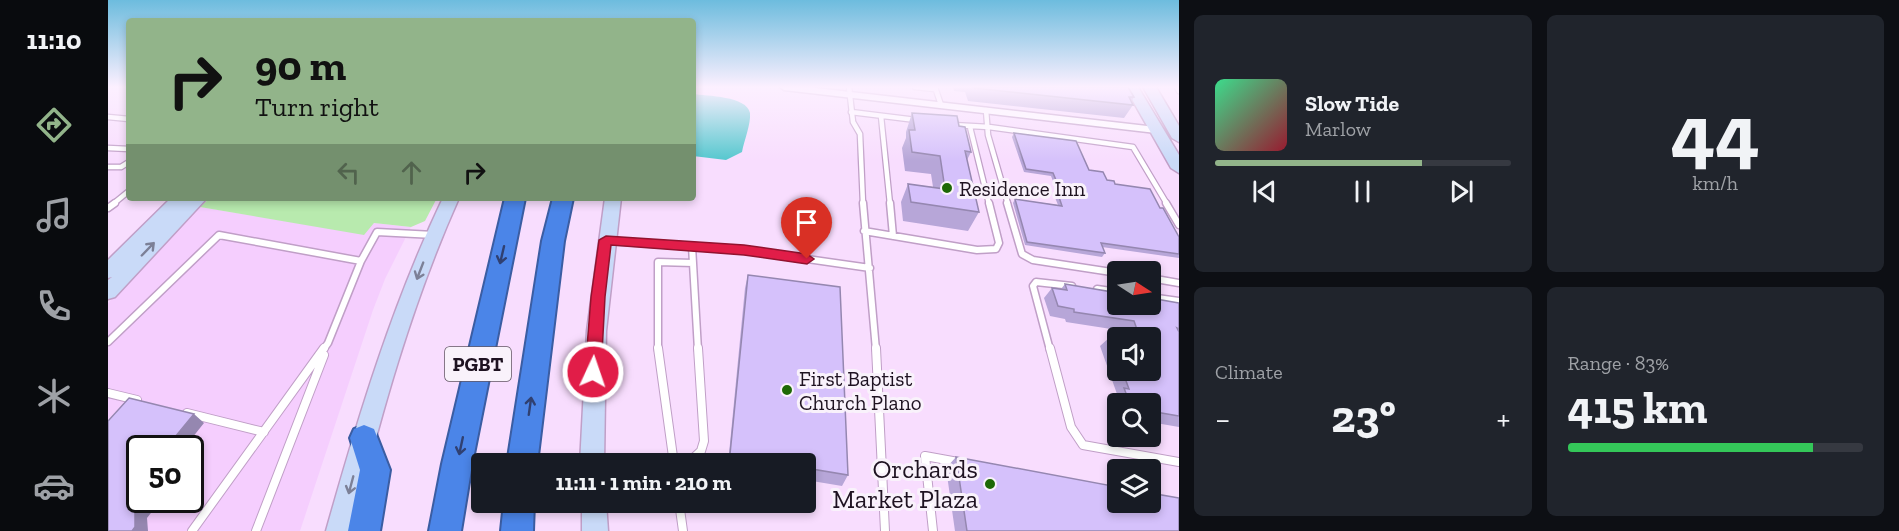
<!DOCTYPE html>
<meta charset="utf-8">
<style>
body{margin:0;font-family:"Zilla Slab",serif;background:#20242c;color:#f1f3f6;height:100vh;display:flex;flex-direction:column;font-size:22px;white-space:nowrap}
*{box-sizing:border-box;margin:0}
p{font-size:20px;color:#9ea1a6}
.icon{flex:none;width:33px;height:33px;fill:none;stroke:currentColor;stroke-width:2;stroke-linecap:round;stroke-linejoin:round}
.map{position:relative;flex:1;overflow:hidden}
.sheet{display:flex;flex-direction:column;gap:15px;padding:15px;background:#0d0f14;width:720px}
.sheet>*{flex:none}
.top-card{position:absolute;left:18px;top:18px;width:570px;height:183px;border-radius:6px;box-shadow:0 3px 9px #0003;background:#92b48a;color:#111;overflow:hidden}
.needle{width:39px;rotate:102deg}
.tools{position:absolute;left:999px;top:261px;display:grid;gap:12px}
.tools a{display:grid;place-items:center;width:54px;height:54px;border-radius:6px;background:#171b24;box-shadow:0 3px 9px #0003;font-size:30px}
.speed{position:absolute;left:18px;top:435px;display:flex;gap:12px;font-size:30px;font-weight:700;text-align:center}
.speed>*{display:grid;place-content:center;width:78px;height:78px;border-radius:50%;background:#171b24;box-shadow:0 3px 9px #0003;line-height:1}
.speed .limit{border:3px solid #111;border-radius:9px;background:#fff;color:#111}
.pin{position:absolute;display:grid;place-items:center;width:51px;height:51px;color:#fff;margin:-62px -26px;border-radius:50% 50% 50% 0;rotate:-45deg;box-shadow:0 0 6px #0007}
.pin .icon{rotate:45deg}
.me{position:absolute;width:66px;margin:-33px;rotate:3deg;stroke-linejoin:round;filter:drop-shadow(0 0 4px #0008)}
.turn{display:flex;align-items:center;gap:21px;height:126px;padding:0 30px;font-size:27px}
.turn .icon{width:78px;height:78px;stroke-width:2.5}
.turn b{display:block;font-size:42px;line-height:51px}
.lanes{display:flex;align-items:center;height:57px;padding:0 30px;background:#0003;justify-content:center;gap:30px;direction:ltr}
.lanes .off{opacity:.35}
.big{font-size:45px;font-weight:700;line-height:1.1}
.sheet .tile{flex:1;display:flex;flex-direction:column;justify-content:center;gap:9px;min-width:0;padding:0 21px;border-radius:9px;background:#20242c}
.sheet .dial{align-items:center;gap:0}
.dial b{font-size:78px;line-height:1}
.song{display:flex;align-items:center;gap:18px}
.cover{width:72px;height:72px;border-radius:9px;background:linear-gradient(135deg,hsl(150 70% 55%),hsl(350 70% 35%))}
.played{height:6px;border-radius:3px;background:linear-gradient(90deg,#92b48a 70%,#363941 70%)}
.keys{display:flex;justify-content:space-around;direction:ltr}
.heat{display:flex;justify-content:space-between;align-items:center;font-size:33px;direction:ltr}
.charge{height:9px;border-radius:4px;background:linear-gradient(90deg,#34c759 83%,#363941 0)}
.sheet .tiles{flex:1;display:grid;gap:15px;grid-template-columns:repeat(2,1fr)}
.trip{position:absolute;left:363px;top:453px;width:345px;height:60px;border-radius:6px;background:#171b24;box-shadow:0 3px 9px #0003;font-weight:700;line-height:60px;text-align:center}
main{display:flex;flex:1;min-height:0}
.tab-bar{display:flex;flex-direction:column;width:108px;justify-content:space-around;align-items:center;background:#090b0e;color:#9ea1a6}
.tab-bar .icon{width:42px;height:42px}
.tab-bar .current{color:#92b48a}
.tab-bar b{font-size:27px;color:#f1f3f6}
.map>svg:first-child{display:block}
.built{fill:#f5cefe;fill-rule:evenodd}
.green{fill:#b8eaae}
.water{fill:#54c7ce}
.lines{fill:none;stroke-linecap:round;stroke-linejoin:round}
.service-far2-casing{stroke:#c09fc7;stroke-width:7}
.service-far1-casing{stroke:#c09fc7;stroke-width:9}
.service-casing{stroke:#c09fc7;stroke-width:10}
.minor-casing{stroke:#c09fc7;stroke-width:3}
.secondary-casing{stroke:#c09fc7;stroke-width:3}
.motorway-casing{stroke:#3b5da2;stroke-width:4}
.service-far2{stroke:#fff;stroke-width:4.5}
.service-far1{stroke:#fff;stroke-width:6}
.service{stroke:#fff;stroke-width:8}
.minor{fill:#fff;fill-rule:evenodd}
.secondary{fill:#c9daf8;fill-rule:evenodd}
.motorway{fill:#4b85e8;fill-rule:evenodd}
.wall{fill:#b7a6d8}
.shaded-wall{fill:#9587b0}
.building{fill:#d5c1fb;stroke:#9587b0;stroke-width:1.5}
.oneway{stroke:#7c8097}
.oneway2{stroke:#304071}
.route{fill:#e11d48;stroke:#92132f;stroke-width:1.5}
.poi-dot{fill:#1d6806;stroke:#f9f2fb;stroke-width:2}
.labels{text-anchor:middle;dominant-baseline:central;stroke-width:6;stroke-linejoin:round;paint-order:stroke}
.shield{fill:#f9f2fb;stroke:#605562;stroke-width:1.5}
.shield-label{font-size:20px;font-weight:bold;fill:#1e1221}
.poi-label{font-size:21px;fill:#1e1221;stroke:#f9f2fb;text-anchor:start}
.near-poi-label{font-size:26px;fill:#1e1221;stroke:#f9f2fb;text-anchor:end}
</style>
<main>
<nav class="tab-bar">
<b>11:10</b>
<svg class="icon current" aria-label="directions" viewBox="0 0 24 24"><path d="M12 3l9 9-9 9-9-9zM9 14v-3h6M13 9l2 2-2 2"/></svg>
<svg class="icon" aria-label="music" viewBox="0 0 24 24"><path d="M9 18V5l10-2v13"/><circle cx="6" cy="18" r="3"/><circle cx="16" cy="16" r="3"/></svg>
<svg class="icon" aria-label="phone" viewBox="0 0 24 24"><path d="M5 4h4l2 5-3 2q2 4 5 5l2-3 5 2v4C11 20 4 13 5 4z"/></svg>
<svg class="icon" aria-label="climate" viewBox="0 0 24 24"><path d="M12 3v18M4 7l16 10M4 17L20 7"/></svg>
<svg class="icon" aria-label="car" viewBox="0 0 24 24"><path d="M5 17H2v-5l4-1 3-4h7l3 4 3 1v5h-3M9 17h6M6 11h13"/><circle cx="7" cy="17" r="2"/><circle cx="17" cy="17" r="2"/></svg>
</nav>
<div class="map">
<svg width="1071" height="531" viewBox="0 0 1071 531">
<rect width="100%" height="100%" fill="#f8ddfe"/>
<path class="built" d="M 92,207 L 256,234 L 266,223 L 303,227 L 277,279 L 265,310 L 192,531 L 0,531 L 0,303 ZM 32,448 L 82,448 L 82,500 L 32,500 Z"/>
<path class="green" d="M 102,198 L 329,198 L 317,221 L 303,227 L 266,223 L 256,235 L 92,207 Z"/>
<path class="water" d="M 585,94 C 599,96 639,96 642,113 C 643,124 636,141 634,152 L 618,160 L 585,156 Z"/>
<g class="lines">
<defs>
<path id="service-far2" d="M 741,87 L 745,122 L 752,134 L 755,204
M 807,87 L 827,89
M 827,87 L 833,105
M 1069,87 L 1071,91
M 878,110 L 880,135 L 900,204
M 743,112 L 808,120
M 773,116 L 782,204
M 0,117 L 21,119
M 845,125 L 881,127 L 1025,147 L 1059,204
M 862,127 L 881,204
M 0,148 L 21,149
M 0,167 L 13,167 L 21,162
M 5,204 L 21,191"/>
<path id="service-far1" d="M 755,203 L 768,350
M 782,203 L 785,236
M 899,203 L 914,254 L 925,260 L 1010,273
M 1058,203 L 1071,225
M 0,208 L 7,203
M 756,231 L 869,250 L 888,249 L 891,243 L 881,203
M 501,241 L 636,250 L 762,268
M 584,246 L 590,350
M 1042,278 L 1071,283
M 989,289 L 1010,292
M 1042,297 L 1071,301
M 0,342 L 111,235 L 253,261
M 215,350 L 220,343 L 253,261 L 269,232 L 326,235
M 550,350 L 550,262 L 585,263
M 942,350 L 925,286 L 928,282 L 964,286"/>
<path id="service" d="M 550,348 L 566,464
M 768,348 L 777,531
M 942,348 L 963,427 L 975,445 L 1071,462
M 0,393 L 29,400
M 79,413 L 156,432
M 579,464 L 593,451 L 596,441 L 590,348
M 571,502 L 575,531
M 84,531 L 216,348
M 148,531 L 216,355
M 825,531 L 817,456 L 850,462"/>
<path id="minor" d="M 672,87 L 699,87 L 1048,127 L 1053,130 L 1048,133 L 676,90 Z"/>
<path id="secondary" d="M 1017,87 L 1030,87 L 1071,155 L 1071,173 L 1063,168 Z
M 1035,87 L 1048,87 L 1071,126 L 1071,142 L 1064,138 Z
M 63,198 L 99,198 L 7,297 L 0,299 L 0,280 L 4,277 L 0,278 L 0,260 Z
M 335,198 L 351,198 C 303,305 272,417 244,531 L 218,531 C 250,417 284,305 335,198 Z
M 497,198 L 513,198 L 498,331 L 496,464 L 472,464 L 479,331 Z
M 474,502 L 498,502 L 500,531 L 474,531 Z"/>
<path id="motorway" d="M 397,198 L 417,198 L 364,464 L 353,531 L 321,531 L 334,464 Z
M 445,198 L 465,198 L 456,241 L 429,464 L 399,464 L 434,241 Z
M 256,425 L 266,429 L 282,470 L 272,531 L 240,531 L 252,470 L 242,438 L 246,429 Z
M 396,502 L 426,502 L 425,531 L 393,531 Z"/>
</defs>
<use href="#service-far2" class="service-far2-casing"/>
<use href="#service-far1" class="service-far1-casing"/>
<use href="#service" class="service-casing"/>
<use href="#minor" class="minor-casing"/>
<use href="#secondary" class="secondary-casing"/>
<use href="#motorway" class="motorway-casing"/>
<use href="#service-far2" class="service-far2"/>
<use href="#service-far1" class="service-far1"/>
<use href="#service" class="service"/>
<use href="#minor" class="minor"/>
<use href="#secondary" class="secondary"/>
<use href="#motorway" class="motorway"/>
</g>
<path class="wall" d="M 845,87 L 1020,87 L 1026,97 L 1023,102 L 1025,105 L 1016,118 L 860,101 L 857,92 L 846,91 Z
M 804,113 L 851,126 L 863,152 L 859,160 L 871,212 L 860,231 L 795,221 L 793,202 L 800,184 L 825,187 L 823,174 L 797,171 L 794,148 L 798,138 L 798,132 Z
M 906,133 L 981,170 L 1052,208 L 1071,237 L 1071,258 L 994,247 L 997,253 L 994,257 L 917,245 L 905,203 L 907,199 L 950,205 L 946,195 L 949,191 L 943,176 L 916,172 L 904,137 Z
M 640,275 L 740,475 L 734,486 L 698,480 L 698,464 L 620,464 L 637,288 Z
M 957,284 L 1071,303 L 1071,427 L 1042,422 L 1042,404 L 1010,404 L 1010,408 L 1006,397 L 1009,394 L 992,346 L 1002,337 L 1010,338 L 1010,370 L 1042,370 L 1042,338 L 1018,338 L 1016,331 L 958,322 L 957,319 L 942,316 L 936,298 L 944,288 L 953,289 Z
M 848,457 L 1071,531 L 847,531 L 838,468 Z"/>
<path class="shaded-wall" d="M 86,414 L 96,423 L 76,448 L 58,448 Z
M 35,500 L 53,500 L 39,518 L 40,531 L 24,531 L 27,510 Z"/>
<path class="building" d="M 865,87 L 1020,87 L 1026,97 L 1021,97 L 1025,105 L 866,88 Z
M 804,113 L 849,116 L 851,126 L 857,127 L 863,152 L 857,151 L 871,212 L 803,202 L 800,184 L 837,189 L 832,156 L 804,152 L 801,130 L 807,130 Z
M 906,133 L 968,141 L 981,170 L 995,172 L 999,180 L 1006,181 L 1007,184 L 1042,189 L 1052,208 L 1055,208 L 1071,237 L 1071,254 L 993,243 L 997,253 L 919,242 L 907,199 L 954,206 L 949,191 L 953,192 L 945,173 L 918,169 Z
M 640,275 L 732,287 L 740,475 L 698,468 L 698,464 L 674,464 L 622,454 Z
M 957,284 L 1010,293 L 1010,304 L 1042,304 L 1042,298 L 1071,303 L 1071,329 L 1069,328 L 1071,332 L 1071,416 L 1042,411 L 1042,404 L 1022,404 L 1016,388 L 1021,389 L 1014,370 L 1042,370 L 1042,338 L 1032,338 L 1026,321 L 966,312 L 966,309 L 950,306 L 944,288 L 959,290 Z
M 1002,337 L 1010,338 L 1010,358 Z
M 21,398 L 86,414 L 58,448 L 32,448 L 32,500 L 35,500 L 27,510 L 27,527 L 24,531 L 0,531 L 0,421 Z
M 848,457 L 1010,487 L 1010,502 L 1042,502 L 1042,493 L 1071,498 L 1071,531 L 859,531 Z"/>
<defs><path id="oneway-shaft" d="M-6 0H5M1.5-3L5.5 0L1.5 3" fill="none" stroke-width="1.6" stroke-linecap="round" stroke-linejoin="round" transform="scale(1.5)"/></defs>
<g class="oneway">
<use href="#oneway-shaft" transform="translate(40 249) rotate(-46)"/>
<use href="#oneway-shaft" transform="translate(312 271) rotate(111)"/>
<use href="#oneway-shaft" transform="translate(243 485) rotate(105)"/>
</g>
<g class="oneway2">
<use href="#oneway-shaft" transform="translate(394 255) rotate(103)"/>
<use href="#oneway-shaft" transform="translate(422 406) rotate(-82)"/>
<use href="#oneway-shaft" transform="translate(353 446) rotate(102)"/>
</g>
<linearGradient id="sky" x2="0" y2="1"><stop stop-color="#6dbcde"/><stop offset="0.54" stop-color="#fcf0ff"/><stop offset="1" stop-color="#fcf0ff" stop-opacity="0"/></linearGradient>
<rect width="1071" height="161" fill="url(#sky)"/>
<path class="route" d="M 498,236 L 636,245 L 699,254 L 706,259 L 699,264 L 636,255 L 503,245 L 497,297 L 493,372 L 490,377 L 485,379 L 479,377 L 477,372 L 483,297 L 491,240 Z"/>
<g class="poi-dot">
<circle cx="839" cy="188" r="6"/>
<circle cx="679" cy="390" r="6"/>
<circle cx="882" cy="484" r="6"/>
</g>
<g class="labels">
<rect class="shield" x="337" y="347" width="66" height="34" rx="4.5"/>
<g class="shield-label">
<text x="370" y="364">PGBT</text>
</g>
<g class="poi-label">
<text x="851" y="188">Residence Inn</text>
<text x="691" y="378">First Baptist<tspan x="691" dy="24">Church Plano</tspan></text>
</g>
<g class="near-poi-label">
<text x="870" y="469">Orchards<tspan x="870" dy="30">Market Plaza</tspan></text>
</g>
</g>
</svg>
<div class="tools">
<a><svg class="needle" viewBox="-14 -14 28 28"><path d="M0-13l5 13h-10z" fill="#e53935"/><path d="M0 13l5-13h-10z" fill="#9ea1a6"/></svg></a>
<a><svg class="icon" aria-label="sound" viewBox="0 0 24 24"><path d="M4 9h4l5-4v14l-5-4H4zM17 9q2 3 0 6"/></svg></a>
<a><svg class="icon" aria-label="search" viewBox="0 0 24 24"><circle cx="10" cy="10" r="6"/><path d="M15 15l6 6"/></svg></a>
<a><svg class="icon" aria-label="layers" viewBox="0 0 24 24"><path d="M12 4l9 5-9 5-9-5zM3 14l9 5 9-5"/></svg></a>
</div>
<div class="speed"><div class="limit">50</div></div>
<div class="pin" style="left:699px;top:259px;background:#d93025"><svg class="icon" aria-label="arrive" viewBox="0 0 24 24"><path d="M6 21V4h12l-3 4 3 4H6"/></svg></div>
<svg class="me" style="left:485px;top:372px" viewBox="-20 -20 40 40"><circle r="17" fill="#e11d48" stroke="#fff" stroke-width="3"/><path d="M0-11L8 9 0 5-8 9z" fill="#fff"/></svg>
<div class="trip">11:11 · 1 min · 210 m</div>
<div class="top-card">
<div class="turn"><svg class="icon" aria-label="right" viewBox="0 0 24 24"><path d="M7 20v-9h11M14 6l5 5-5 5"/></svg><div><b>90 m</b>Turn right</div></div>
<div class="lanes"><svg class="icon off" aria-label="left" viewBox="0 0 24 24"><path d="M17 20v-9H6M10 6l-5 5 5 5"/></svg><svg class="icon off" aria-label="ahead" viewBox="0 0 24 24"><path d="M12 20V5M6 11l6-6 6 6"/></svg><svg class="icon" aria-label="right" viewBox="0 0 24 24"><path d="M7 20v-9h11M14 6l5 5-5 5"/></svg></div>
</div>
</div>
<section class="sheet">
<div class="tiles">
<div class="tile">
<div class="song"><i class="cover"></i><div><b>Slow Tide</b><p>Marlow</p></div></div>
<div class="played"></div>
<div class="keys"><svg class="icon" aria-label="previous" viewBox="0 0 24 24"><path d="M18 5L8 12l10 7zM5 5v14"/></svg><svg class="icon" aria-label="pause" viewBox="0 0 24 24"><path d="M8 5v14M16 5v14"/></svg><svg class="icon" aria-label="next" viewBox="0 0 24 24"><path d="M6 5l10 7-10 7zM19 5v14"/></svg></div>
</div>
<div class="tile dial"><b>44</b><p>km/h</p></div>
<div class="tile"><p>Climate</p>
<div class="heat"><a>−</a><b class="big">23°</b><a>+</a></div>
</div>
<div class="tile"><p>Range · 83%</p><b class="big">415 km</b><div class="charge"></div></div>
</div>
</section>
</main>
